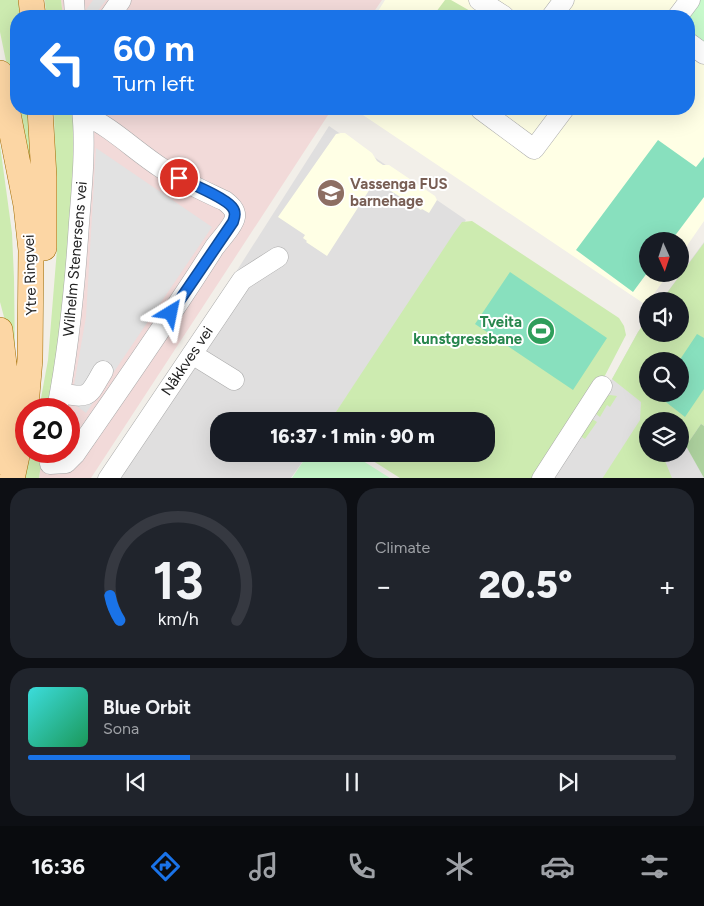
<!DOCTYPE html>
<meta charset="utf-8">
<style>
body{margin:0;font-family:Figtree,sans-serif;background:#20242c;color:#f1f3f6;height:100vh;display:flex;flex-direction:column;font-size:19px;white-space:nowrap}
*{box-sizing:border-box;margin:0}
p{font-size:16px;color:#9ea1a6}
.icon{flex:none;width:28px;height:28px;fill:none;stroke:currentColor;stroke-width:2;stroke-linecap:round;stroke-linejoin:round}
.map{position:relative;height:478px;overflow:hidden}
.details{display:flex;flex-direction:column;gap:10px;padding:10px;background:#0d0f14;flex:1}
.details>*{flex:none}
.banner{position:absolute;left:10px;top:10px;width:685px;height:105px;border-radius:20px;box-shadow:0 5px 20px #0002;background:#1a73e8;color:#fff;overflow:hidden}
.needle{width:32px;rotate:177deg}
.tools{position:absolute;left:639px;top:232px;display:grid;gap:10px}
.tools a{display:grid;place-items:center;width:50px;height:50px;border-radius:50%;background:#171b24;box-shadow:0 5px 20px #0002;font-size:25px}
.speed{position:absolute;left:15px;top:398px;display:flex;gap:10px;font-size:25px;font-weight:700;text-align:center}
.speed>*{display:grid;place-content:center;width:65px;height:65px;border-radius:50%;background:#171b24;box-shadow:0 5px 20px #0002;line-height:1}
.speed .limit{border:8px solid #d22;background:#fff;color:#111}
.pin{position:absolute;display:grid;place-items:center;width:42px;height:42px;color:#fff;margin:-21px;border:2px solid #fff;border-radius:50%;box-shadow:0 1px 5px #0007}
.me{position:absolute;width:55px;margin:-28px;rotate:35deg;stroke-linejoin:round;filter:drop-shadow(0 0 4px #0008)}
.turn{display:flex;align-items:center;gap:18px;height:105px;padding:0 20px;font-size:22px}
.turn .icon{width:65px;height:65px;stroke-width:2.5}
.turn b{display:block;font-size:35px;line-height:42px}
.big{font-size:38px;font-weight:800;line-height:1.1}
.details .widget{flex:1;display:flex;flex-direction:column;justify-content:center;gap:8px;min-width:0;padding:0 18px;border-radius:20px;background:#20242c}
.details .dial{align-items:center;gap:0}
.dial svg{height:130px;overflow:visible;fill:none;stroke:#363941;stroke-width:7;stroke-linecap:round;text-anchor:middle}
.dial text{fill:#f1f3f6;stroke:none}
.song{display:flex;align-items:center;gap:15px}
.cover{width:60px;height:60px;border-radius:8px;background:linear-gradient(135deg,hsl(180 70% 55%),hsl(150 70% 35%))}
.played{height:5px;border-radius:2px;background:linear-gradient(90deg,#1a73e8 25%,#363941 25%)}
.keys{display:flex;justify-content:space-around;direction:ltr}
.heat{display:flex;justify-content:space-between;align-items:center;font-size:28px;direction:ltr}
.details .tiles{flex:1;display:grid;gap:10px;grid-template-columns:1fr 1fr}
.widget:last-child{grid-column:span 2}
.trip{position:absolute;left:210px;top:412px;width:285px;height:50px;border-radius:20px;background:#171b24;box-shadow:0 5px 20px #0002;font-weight:800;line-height:50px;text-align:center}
.dock{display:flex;height:80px;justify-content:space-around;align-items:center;background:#090b0e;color:#9ea1a6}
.dock .icon{width:35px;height:35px}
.dock .active{color:#1a73e8}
.dock b{font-size:22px;color:#f1f3f6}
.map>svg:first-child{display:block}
.residential{fill:#e0dfdf;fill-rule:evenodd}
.commercial{fill:#f2dad9}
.education{fill:#ffffe5}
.grass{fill:#cdebb0;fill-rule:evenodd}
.forest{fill:#add19e}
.park{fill:#c8facc}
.pitch{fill:#88e0be}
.parking{fill:#e2e2e2}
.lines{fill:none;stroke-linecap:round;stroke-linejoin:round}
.minor-casing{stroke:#a9a9a9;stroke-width:21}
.major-casing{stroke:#a06b00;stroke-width:26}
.minor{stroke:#fff;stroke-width:20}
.major{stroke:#fcd6a4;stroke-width:25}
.route-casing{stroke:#114b97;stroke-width:12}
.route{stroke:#1a73e8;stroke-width:9}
.labels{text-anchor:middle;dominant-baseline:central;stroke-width:4;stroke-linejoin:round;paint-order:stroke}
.education-label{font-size:15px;font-weight:bold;fill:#785e54;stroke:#fff;text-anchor:start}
.street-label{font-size:15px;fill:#222;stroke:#fff}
.leisure-label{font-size:15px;font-weight:bold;fill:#27864d;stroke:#fff;text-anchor:end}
</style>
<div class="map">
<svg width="704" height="479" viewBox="0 0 704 479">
<rect width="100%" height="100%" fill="#f2efe9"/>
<path class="residential" d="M 329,126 L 466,220 L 330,421 L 219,421 L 219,454 L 308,454 L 291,478 L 104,479 Z
M 704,242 L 704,478 L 546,479 L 612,379 L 638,332 L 647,319 L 648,334 L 680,334 L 680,301 L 661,301 ZM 648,361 L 680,361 L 680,394 L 648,394 ZM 648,421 L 680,421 L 680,454 L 648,454 Z"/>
<path class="commercial" d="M 61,0 L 382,0 L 371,16 L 63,16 Z
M 74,109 L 332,109 L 91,478 L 39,479 L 43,451 L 69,451 L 69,409 L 50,409 Z"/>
<path class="education" d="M 385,0 L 704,0 L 704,221 L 680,256 L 680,241 L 648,241 L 648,274 L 668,274 L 649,301 L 648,301 L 646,305 L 354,109 L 689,109 L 689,16 L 375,16 Z
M 341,133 L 345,133 L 372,153 L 377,161 L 383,165 L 389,165 L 435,196 L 437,200 L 429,213 L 422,209 L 421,210 L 375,181 L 327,256 L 306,242 L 307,241 L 303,238 L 305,235 L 278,217 L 336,134 Z"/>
<path class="grass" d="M 0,0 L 23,0 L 24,16 L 16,16 L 16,109 L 33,109 L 38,216 L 0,32 Z
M 45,0 L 61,0 L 63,16 L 46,16 Z
M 445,0 L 451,0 L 479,16 L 433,16 Z
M 54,109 L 74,109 L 77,228 L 50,409 L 39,409 L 48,360 L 57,249 Z
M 0,145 L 12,233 L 14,278 L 15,358 L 0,302 Z
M 472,221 L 619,318 L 624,326 L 626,335 L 598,389 L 536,478 L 400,478 L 362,454 L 486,454 L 486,421 L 330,421 L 454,233 L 462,222 Z
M 704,243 L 704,426 L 701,424 L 686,446 L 680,450 L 680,421 L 648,421 L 648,454 L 675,454 L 665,461 L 672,478 L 602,479 L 640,420 L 641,402 L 612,379 L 638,332 L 647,319 L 648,334 L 680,334 L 680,301 L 661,301 ZM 648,361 L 680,361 L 680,394 L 648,394 Z
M 610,395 L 617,396 L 610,407 L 607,405 L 600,417 L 592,411 L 603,397 Z
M 589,417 L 597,422 L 585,439 L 577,434 Z
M 29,451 L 43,451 L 39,478 L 21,479 Z"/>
<path class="forest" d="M 701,424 L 704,426 L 704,478 L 686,446 Z"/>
<path class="park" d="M 697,0 L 704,0 L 704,46 L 689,35 L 689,16 Z
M 308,454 L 352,454 L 390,478 L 292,478 Z"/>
<path class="pitch" d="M 658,140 L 696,167 L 704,157 L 704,197 L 671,241 L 648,241 L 647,273 L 633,292 L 576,250 Z
M 510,272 L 607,338 L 573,390 L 475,324 Z
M 697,334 L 704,338 L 704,389 L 685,417 L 657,395 L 658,394 L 680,394 L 679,361 Z"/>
<path class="parking" d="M 93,0 L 106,0 L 94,16 L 88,16 L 84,13 Z
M 96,148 L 212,227 L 86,413 L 71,402 L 86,317 Z"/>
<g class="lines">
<defs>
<path id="minor" d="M 74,0 L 75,16
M 479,0 L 504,16
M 110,16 L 121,0
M 552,16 L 564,0
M 678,16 L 690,0
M 689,43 L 704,54
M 480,109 L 534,149 L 564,109
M 192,354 L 234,380
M 60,393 C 91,399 88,396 103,371
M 57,409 C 69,347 75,286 79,223 C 82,186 86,146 82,109
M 50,464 L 66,463 L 75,454 C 122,386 170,318 214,248 C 219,241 234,225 235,217 C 236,210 230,205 225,201 C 204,191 183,182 163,169 C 135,151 113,128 83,114
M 108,479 L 242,280 L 278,257
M 542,479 L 602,386"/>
<path id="major" d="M 31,0 L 33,16
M 0,73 L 26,205 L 31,250 L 30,359 L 25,418 L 12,479
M 40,109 L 44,177 L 44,248
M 0,330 L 7,390 L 3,462"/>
</defs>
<use href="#minor" class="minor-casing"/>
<use href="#major" class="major-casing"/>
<use href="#minor" class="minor"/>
<use href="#major" class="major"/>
</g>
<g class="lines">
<defs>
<path id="route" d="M 171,313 L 233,222 C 235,216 236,212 232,207 C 224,197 191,184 179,178"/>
</defs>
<use href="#route" class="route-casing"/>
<use href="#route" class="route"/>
</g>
<defs>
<symbol id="school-disc" viewBox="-11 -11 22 22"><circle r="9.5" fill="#8d6e63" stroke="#fff"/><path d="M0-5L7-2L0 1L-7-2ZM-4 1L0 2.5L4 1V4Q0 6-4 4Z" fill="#fff"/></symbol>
<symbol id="stadium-disc" viewBox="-11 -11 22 22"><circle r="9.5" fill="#2e9e5b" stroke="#fff"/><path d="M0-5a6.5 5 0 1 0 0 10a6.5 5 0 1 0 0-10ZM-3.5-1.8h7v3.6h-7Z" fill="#fff"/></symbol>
</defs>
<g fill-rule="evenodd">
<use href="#school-disc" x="315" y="177" width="32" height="32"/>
<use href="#stadium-disc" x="525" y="315" width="32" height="32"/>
</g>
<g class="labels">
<g class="education-label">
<text x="350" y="184">Vassenga FUS<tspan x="350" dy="17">barnehage</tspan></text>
</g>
<g class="street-label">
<text transform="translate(75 259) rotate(-85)">Wilhelm Stenersens vei</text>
<text transform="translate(30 275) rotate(-92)">Ytre Ringvei</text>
<text transform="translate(187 361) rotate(-56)">Nåkkves vei</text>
</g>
<g class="leisure-label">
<text x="522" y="322">Tveita<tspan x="522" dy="17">kunstgressbane</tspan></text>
</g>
</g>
</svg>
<div class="tools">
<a><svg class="needle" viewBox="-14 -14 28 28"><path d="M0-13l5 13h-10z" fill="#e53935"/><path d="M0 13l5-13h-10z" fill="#9ea1a6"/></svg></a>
<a><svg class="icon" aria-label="sound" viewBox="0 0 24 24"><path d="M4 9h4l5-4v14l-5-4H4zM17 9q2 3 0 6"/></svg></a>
<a><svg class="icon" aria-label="search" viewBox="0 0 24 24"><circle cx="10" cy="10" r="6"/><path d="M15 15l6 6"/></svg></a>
<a><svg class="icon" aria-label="layers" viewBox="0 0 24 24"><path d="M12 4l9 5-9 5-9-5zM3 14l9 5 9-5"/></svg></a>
</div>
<div class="speed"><div class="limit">20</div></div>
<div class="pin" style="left:179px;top:178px;background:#d93025"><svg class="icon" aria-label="arrive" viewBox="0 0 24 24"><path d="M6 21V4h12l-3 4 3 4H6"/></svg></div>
<svg class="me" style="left:171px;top:313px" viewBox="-20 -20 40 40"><path d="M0-17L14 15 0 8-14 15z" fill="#1a73e8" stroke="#fff" stroke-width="4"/></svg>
<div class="trip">16:37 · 1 min · 90 m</div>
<div class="banner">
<div class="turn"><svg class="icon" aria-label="left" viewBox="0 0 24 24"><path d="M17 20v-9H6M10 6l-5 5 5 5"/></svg><div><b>60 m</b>Turn left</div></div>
</div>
</div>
<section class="details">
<div class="tiles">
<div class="widget dial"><svg viewBox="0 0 100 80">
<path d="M14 69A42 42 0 1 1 86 69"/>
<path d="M14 69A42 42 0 0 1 8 54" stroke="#1a73e8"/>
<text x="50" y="56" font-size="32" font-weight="700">13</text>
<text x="50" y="72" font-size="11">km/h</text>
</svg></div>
<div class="widget"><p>Climate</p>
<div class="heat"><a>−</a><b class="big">20.5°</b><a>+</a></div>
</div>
<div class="widget">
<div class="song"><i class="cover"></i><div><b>Blue Orbit</b><p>Sona</p></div></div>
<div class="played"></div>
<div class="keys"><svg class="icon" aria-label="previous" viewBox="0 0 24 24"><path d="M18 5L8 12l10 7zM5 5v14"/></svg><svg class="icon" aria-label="pause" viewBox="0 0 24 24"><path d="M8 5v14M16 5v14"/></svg><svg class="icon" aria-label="next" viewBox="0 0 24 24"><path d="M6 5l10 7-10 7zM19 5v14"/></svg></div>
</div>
</div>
</section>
<nav class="dock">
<b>16:36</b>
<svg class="icon active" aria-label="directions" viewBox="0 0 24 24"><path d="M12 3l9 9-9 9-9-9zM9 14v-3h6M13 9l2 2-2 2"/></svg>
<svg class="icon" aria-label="music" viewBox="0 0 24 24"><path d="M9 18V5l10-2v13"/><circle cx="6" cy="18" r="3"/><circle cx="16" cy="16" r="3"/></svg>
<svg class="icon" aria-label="phone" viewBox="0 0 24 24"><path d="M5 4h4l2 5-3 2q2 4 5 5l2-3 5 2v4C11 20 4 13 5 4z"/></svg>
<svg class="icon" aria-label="climate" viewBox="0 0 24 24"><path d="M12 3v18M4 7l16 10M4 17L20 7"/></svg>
<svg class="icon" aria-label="car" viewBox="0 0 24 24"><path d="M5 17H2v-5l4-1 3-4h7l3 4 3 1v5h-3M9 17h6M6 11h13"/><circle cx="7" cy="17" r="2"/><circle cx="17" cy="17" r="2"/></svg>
<svg class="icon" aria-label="filters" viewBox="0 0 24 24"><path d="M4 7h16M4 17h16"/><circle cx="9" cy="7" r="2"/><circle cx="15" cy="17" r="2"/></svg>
</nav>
